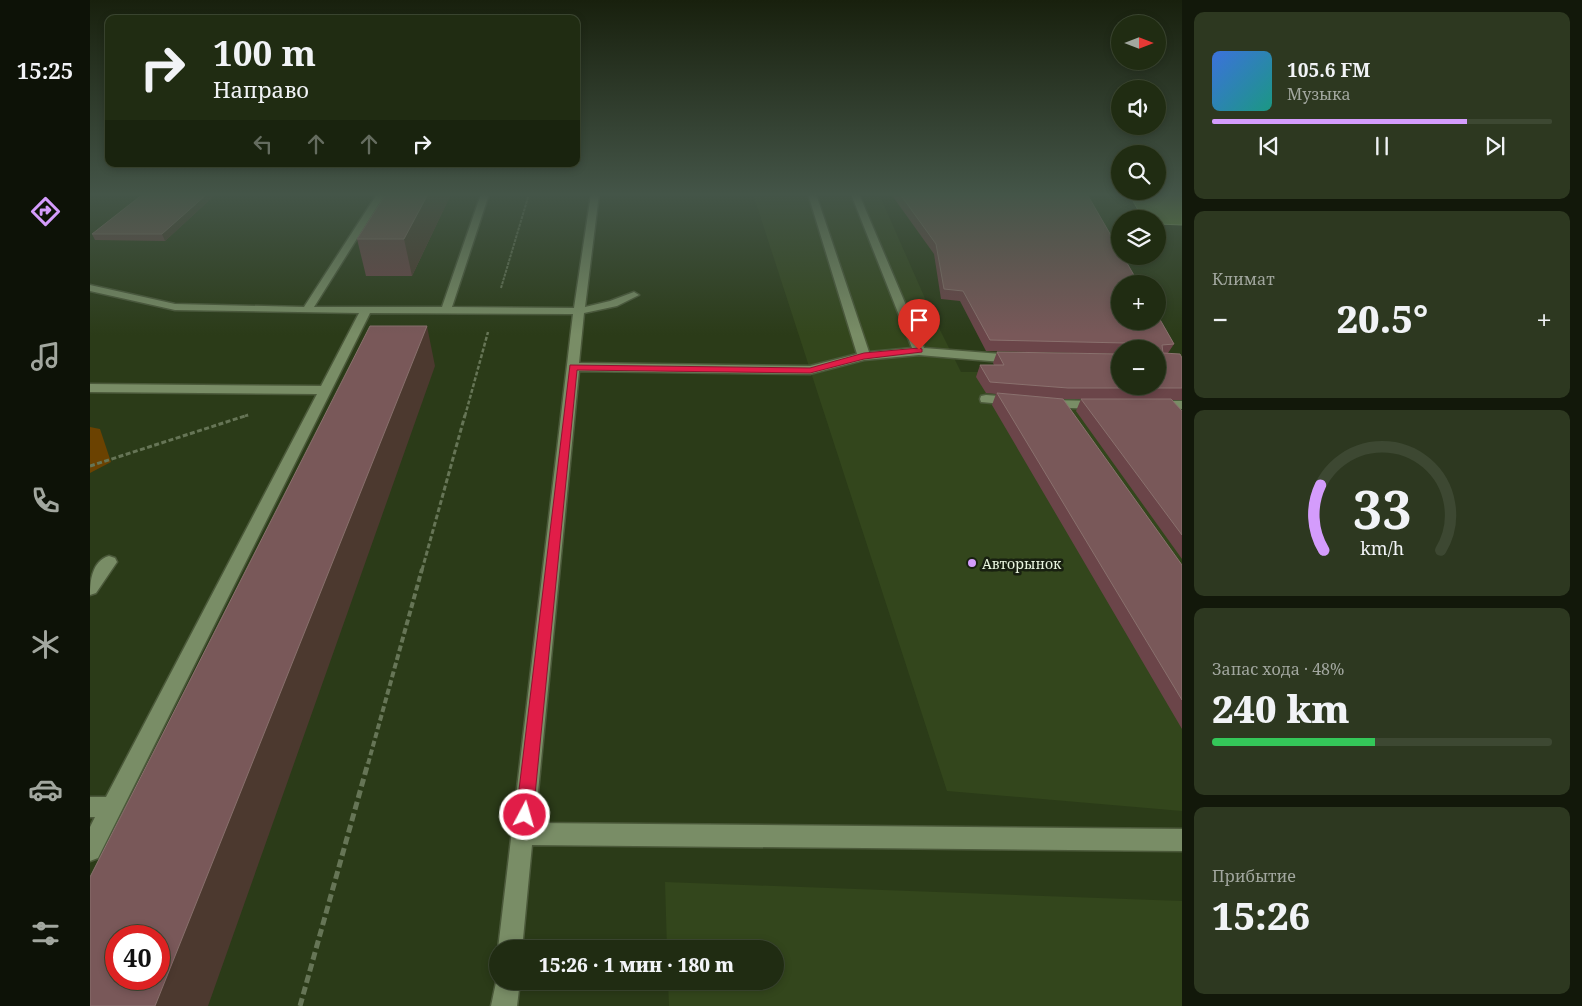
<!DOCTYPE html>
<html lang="ru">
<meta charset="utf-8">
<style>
body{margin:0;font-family:"Noto Serif",serif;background:#2d3820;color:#f1f3f6;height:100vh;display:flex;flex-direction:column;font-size:19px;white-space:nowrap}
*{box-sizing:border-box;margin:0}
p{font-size:16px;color:#a2a79f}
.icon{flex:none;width:28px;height:28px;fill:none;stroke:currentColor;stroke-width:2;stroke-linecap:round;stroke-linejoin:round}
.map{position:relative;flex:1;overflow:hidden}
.panel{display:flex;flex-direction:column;gap:12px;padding:12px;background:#12180a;width:400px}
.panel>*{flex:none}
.guide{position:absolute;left:15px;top:15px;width:475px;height:152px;border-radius:10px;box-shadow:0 2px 8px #0003,0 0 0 1px #3d4832;background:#202c12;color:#f1f3f6;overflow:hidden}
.needle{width:32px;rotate:90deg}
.fabs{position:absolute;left:1021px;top:15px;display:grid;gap:10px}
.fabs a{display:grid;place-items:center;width:55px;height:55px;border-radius:50%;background:#202c12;box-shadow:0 2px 8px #0003,0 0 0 1px #3d4832;font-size:25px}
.speed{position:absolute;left:15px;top:925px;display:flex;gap:10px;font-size:25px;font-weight:700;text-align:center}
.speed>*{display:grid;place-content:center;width:65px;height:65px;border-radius:50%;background:#202c12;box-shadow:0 2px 8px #0003,0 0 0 1px #3d4832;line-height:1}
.speed .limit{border:8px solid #d22;background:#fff;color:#111}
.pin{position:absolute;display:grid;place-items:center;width:42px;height:42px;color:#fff;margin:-51px -21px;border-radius:50% 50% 50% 0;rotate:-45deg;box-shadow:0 0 5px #0007}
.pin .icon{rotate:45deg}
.me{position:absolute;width:55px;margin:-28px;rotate:6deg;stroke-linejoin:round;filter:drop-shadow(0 0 4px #0008)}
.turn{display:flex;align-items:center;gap:18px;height:105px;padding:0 25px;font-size:22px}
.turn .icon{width:65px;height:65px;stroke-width:2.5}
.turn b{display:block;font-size:35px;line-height:42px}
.lanes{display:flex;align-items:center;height:48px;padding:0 25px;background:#0003;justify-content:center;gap:25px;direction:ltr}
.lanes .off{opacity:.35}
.big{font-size:38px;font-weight:800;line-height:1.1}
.panel .tile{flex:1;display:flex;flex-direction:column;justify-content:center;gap:8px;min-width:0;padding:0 18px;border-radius:10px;background:#2d3820}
.panel .dial{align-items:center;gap:0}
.dial svg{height:130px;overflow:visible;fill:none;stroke:#3d4832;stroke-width:7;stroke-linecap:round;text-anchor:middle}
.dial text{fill:#f1f3f6;stroke:none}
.song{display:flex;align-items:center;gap:15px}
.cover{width:60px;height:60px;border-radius:8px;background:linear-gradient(135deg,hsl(220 70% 55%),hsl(170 70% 35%))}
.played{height:5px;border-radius:2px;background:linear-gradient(90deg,#d49cfc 75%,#3d4832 75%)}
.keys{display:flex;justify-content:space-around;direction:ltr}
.heat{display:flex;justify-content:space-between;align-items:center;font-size:28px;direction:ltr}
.charge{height:8px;border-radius:4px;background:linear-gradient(90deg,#34c759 48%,#3d4832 0)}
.trip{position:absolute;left:399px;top:940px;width:295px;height:50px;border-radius:25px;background:#202c12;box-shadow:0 2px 8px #0003,0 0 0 1px #3d4832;font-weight:800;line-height:50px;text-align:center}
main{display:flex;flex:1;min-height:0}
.menu{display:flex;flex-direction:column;width:90px;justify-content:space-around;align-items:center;background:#0d1207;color:#a2a79f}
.menu .icon{width:35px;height:35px}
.menu .active{color:#d49cfc}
.menu b{font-size:22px;color:#f1f3f6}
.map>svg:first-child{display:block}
.built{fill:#33461c}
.green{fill:#6b4201}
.water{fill:#6b933b;stroke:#91b06c}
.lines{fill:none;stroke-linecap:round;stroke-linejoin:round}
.minor-casing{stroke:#4b593a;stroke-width:3}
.path-far4{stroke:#667556;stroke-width:2;stroke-dasharray:3 1;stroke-linecap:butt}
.path-far3{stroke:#667556;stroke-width:2.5;stroke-dasharray:4 2;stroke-linecap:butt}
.path-far2{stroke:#667556;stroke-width:3;stroke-dasharray:5 2.5;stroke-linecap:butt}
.path-far1{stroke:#667556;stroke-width:4;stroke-dasharray:6 3;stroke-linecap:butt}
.path{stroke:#667556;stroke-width:5;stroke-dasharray:8 4;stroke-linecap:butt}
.minor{fill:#798d66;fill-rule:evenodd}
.wall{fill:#6b4549}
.shaded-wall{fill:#4c392f}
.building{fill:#795859;stroke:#8a716e;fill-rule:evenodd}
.route{fill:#e11d48;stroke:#92132f}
.poi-dot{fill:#d49cfc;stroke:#182010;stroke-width:2}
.labels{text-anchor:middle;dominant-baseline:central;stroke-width:5;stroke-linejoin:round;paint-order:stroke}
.poi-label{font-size:14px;fill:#e9f5df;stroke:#182010;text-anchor:start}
</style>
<main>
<nav class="menu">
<b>15:25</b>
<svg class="icon active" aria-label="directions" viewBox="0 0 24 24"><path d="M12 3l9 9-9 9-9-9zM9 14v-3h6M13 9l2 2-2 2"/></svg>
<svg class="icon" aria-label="music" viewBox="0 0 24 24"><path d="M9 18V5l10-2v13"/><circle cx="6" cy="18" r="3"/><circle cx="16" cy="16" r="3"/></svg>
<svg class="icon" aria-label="phone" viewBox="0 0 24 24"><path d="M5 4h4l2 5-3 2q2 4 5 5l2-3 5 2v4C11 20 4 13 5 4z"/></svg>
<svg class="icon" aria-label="climate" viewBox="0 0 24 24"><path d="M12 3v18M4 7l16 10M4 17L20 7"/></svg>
<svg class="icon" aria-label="car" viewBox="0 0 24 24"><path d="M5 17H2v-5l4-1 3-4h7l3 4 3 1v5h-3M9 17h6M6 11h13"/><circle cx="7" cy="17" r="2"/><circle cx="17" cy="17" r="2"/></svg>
<svg class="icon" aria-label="filters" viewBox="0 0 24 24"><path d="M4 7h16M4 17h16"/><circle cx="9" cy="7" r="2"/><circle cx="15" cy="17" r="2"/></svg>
</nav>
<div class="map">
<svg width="1092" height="1006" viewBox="0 0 1092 1006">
<rect width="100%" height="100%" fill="#2b3b18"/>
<path class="built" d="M 663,194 L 789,194 L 841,312 L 871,372 L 1030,372 L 1030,386 L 1068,386 L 1092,373 L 1092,811 L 857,791 Z
M 575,882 L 1092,901 L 1092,1006 L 579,1006 L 578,981 L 685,981 L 685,949 L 577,949 Z"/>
<path class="green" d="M 0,427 L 10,429 L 21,462 L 0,473 Z"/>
<path class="water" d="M 1039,194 L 1092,194 L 1092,225 L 1068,224 L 1068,219 L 1053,219 Z"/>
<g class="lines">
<defs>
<path id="minor" d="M 287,194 L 295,194 L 224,307 L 352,307 L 391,194 L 399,194 L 362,307 L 484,308 L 501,194 L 509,194 L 495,307 L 520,301 L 544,292 L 549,295 L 527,306 L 494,313 L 489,363 L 720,366 L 767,354 L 718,194 L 726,194 L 779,352 L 822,348 L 761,194 L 769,194 L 834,348 L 924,355 L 930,359 L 924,363 L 829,355 L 774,360 L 720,374 L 489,371 L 445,823 L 1092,829 L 1092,851 L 442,845 L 432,949 L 408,949 L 483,314 L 280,313 L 8,858 L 0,861 L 0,827 L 5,817 L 0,817 L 0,797 L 16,797 L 227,394 L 0,392 L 0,384 L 231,386 L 269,313 L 85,310 L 0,291 L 0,285 L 85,304 L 214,307 Z
M 896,395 L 923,397 L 929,401 L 923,405 L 891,402 L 890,399 L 891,396 Z
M 959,400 L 1008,401 L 1014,405 L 1008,409 L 954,407 L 953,404 Z
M 1066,401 L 1092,401 L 1092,409 L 1061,408 L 1060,405 Z
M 19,556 L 25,558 L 27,562 L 6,593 L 0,595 C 0,581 2,561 19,556 Z
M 408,973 L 408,981 L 430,981 L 427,1006 L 401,1006 Z"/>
</defs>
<use href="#minor" class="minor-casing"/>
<path class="path-far4" d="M 411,288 L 439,194"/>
<path class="path-far3" d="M 155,416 L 158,415
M 375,416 L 398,332"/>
<path class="path-far2" d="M 0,466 L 158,415
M 332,570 L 375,415"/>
<path class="path-far1" d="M 278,764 L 332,569"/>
<path class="path" d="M 210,1006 L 278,763"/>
<use href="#minor" class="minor"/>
</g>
<path class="wall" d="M 53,194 L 126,194 L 75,241 L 5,240 L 2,234 Z
M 296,194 L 361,194 L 322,276 L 276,276 L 267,239 Z
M 801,194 L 997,194 L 1084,344 L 1078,353 L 1092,358 L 1092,400 L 1081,400 L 1092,411 L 1092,559 L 986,411 L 991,399 L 998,399 L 971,399 L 1092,565 L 1092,729 L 902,405 L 906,394 L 896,393 L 886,377 L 890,365 L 904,365 L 903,363 L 907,352 L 1030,386 L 1068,349 L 1030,349 L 1030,354 L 896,351 L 870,301 L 851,299 L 844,254 Z"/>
<path class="shaded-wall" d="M 117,194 L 126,194 L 75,241 L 72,234 Z
M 338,194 L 361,194 L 322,276 L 314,239 Z
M 337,326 L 345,366 L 118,1006 L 65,1006 Z"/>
<path class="building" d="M 53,194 L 117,194 L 72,234 L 2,234 Z
M 296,194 L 338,194 L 314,239 L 267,239 Z
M 810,194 L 997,194 L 1030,251 L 1030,256 L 1033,256 L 1049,284 L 1030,284 L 1030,321 L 1068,321 L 1068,316 L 1084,344 L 1072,345 L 1073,353 L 1090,354 L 1092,358 L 1092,388 L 978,388 L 900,382 L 890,365 L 914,365 L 907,352 L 1030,354 L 1030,386 L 1068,386 L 1068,349 L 1037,349 L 1037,345 L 1035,343 L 900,340 L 873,291 L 854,289 L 846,244 Z
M 280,326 L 337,326 L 65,1006 L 0,1006 L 0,877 ZM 26,936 L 69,936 L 69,979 L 26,979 Z
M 907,393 L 973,399 L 1092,565 L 1092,700 Z
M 991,399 L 1081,399 L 1092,411 L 1092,535 Z"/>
<linearGradient id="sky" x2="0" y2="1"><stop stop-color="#18200d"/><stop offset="0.58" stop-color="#445548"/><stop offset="1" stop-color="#445548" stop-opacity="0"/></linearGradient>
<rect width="1092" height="335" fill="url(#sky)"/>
<path class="route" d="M 829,348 L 832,349 L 832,352 L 774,359 L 720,373 L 487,370 L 443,815 L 440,821 L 435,823 L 429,821 L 426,815 L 480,365 L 720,368 L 774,353 Z"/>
<circle class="poi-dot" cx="882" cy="563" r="5"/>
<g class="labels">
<g class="poi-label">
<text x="892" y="563">Авторынок</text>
</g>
</g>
</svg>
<div class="fabs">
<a><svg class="needle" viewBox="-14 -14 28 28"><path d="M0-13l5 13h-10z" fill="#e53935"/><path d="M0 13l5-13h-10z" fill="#a2a79f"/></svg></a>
<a><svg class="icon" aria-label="sound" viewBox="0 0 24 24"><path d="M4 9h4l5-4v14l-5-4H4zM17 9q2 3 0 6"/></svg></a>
<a><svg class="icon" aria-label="search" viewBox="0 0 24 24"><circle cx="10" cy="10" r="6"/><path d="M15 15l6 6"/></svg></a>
<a><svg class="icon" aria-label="layers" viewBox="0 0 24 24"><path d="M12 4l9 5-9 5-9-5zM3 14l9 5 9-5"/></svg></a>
<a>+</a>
<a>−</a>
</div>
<div class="speed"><div class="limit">40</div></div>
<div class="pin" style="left:829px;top:350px;background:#d93025"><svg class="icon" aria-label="arrive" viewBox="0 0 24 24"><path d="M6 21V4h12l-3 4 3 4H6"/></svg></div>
<svg class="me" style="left:435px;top:815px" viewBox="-20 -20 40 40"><circle r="17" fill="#e11d48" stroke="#fff" stroke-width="3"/><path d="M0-11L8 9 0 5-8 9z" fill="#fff"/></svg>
<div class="trip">15:26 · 1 мин · 180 m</div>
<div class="guide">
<div class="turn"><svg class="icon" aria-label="right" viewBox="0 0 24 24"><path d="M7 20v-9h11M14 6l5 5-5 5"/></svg><div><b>100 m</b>Направо</div></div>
<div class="lanes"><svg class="icon off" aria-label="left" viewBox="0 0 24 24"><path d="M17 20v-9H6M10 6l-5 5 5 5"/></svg><svg class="icon off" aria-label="ahead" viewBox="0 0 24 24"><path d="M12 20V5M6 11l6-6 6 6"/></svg><svg class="icon off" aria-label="ahead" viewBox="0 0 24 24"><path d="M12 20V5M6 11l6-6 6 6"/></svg><svg class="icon" aria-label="right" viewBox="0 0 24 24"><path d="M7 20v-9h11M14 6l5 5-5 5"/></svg></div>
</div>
</div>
<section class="panel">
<div class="tile">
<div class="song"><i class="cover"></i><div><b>105.6 FM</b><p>Музыка</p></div></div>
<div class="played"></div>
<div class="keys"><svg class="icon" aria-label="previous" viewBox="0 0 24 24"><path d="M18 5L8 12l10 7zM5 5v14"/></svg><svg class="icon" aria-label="pause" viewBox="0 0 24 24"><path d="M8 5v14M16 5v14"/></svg><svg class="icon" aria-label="next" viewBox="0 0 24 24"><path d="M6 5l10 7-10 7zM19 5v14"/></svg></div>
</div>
<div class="tile"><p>Климат</p>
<div class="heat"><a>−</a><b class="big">20.5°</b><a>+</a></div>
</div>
<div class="tile dial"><svg viewBox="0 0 100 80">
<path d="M14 69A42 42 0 1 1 86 69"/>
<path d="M14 69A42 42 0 0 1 12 29" stroke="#d49cfc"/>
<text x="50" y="56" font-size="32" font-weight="700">33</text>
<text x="50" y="72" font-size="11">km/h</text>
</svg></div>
<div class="tile"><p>Запас хода · 48%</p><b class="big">240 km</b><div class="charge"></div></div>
<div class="tile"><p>Прибытие</p><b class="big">15:26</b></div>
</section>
</main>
